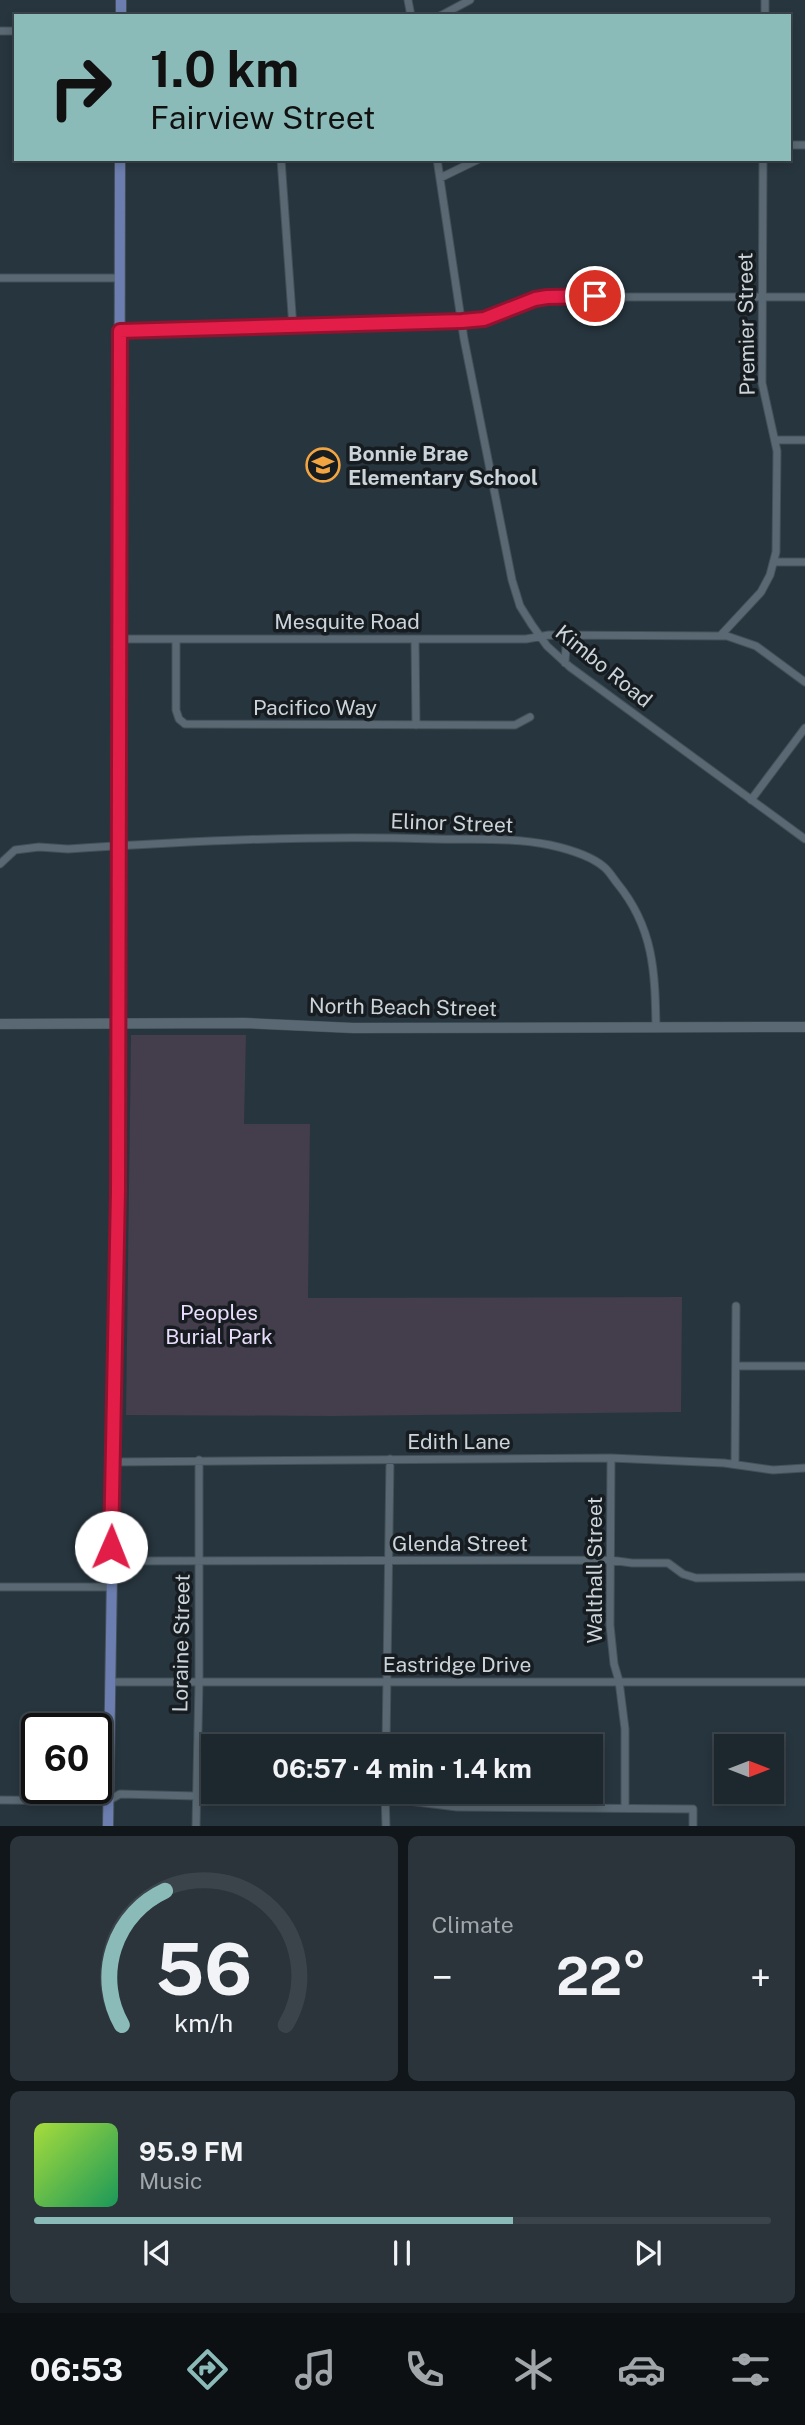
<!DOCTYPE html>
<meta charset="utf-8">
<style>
body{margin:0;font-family:"Public Sans",sans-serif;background:#2a343a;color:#f1f3f6;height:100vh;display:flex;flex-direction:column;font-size:26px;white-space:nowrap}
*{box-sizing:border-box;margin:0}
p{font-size:23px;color:#a0a6aa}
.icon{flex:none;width:38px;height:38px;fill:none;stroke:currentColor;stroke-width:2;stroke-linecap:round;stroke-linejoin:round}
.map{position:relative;height:1826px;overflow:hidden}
.drawer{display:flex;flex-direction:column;gap:10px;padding:10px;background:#101619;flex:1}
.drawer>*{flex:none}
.guide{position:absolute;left:14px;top:14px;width:777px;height:147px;border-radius:0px;box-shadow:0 4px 10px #0003,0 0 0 2px #3b444a;background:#8bbbb9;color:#111;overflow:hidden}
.needle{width:46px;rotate:90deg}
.buttons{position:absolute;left:714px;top:1734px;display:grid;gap:14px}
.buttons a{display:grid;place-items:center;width:70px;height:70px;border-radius:0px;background:#1d282e;box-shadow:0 4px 10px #0003,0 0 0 2px #3b444a;font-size:35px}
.speed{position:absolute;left:21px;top:1713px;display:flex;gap:14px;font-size:35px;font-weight:700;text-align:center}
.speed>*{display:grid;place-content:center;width:91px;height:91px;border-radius:50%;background:#1d282e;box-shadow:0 4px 10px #0003,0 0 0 2px #3b444a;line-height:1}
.speed .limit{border:4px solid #111;border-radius:10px;background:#fff;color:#111}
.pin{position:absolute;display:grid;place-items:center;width:60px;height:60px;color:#fff;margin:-30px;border:4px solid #fff;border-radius:50%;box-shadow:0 2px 7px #0007}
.me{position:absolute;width:77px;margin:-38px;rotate:1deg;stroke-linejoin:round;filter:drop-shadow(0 0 5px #0008)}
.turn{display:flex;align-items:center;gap:24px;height:147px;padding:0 21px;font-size:32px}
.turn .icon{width:91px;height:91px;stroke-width:2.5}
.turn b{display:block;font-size:49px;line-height:60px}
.big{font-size:52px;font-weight:700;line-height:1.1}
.drawer .widget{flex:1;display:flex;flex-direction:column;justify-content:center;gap:10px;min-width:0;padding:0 24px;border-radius:10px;background:#2a343a}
.drawer .dial{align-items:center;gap:0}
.dial svg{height:182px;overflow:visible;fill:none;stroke:#3b444a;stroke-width:7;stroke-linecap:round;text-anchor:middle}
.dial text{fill:#f1f3f6;stroke:none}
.song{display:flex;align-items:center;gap:21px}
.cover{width:84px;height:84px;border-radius:10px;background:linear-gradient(135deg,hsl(80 70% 55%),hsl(150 70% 35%))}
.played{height:7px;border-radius:4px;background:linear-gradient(90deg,#8bbbb9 65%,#3b444a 65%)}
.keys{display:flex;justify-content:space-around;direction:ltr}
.heat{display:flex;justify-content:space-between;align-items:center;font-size:38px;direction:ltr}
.drawer .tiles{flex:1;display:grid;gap:10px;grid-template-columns:1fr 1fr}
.widget:last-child{grid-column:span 2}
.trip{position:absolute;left:201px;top:1734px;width:402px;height:70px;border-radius:0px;background:#1d282e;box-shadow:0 4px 10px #0003,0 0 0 2px #3b444a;font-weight:700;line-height:70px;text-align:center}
.tabs{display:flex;height:112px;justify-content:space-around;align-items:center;background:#0c1012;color:#a0a6aa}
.tabs .icon{width:49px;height:49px}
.tabs .active{color:#8bbbb9}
.tabs b{font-size:32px;color:#f1f3f6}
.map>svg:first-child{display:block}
.green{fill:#433d4c}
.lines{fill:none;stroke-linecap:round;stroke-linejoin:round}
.minor-casing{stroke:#445058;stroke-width:9}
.secondary-casing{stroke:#445058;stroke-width:11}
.primary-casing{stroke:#445058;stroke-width:12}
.minor{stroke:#596872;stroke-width:7}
.secondary{stroke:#596872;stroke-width:10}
.primary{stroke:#6c7eaf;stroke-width:10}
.route-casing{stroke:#92132f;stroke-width:18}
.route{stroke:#e11d48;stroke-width:12}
.labels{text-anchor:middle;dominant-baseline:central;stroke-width:7;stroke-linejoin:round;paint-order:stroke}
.street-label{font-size:21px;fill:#cbd4da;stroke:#161c20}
.poi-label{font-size:21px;font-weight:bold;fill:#cbd4da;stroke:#161c20;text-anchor:start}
.park-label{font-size:21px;fill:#eaddfc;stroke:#161c20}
</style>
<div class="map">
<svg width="805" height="1827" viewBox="0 0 805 1827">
<rect width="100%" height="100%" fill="#27353e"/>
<path class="green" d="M 131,1035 L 246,1035 L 244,1124 L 310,1124 L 308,1298 L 682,1297 L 681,1412 L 332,1416 L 126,1415 Z"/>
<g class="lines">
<defs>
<path id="minor" d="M 408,0 L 411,16
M 440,16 L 470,0
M 765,16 L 765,0
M 0,31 L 16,31
M 789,145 L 805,145
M 281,159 L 293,328
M 437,159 L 464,339 L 512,580 L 520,606 L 532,625 L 547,646 L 570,667 L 805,839
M 440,178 L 479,159
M 0,278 L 120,278
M 120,331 L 462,322 L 484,319 L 535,299 L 547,297 L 805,297
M 775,440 L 805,440
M 775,562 L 805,562
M 721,635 L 761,592 L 770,575 L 776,552 L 777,451 L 762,383 L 763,159
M 119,639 L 526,639 L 549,635 L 727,636 L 756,646 L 805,682
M 176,639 L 176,710 L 179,719 L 185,724 L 515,725 L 530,717
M 415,639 L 416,725
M 565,663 L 566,647 L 574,635
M 751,800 L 805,728
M 0,864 L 15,850 L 39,847 L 68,849 C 189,841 312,835 434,839 C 472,840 513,837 550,845 C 568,849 590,855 604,867 C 609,871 613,878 617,883 C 654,928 655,972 656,1028
M 736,1366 L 805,1366
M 611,1458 L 610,1625 L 614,1664 L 619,1681 L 625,1729 L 625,1808
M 113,1462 L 611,1458 L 724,1463 L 773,1470 L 805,1468
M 735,1464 L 736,1306
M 111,1561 L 610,1560 L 632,1563 L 668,1563 L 683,1574 L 696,1578 L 805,1577
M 0,1587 L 111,1587
M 110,1682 L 805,1682
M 386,1746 L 390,1459
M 385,1792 L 386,1827
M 0,1800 L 108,1801 L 120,1794 L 196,1796 L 306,1795 L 385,1798 L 457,1807 L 693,1809 L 693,1827
M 196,1827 L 199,1681 L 199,1460"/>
<path id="secondary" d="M 0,1024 L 245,1023 L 353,1028 L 805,1027"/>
<path id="primary" d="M 121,16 L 121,0
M 108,1827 L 118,1191 L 120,159"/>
</defs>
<use href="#minor" class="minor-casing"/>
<use href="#secondary" class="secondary-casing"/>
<use href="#primary" class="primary-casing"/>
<use href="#minor" class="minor"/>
<use href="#secondary" class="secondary"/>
<use href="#primary" class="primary"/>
</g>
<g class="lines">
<defs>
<path id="route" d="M 111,1547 L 118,1191 L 120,331 L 462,321 L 484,319 L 535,299 L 547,297 L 595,296"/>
</defs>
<use href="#route" class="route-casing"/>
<use href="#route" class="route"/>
</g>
<defs>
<symbol id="school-ring" viewBox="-11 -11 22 22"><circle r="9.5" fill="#161c20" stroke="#f2a541" stroke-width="1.5"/><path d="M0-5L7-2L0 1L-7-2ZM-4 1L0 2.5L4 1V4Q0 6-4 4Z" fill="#f2a541"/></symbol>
</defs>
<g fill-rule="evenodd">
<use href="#school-ring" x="304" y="446" width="38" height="38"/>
</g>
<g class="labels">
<g class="street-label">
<text transform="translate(746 324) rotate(-91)">Premier Street</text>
<text x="347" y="621">Mesquite Road</text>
<text transform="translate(604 666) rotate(39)">Kimbo Road</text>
<text x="315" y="707">Pacifico Way</text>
<text transform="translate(452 823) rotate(2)">Elinor Street</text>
<text transform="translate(403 1007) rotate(1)">North Beach Street</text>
<text x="459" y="1441">Edith Lane</text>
<text x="460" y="1543">Glenda Street</text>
<text transform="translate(594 1570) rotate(-90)">Walthall Street</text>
<text transform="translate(181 1643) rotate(-89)">Loraine Street</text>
<text x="457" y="1664">Eastridge Drive</text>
</g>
<g class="poi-label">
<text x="348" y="453">Bonnie Brae<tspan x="348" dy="24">Elementary School</tspan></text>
</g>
<g class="park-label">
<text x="219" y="1312">Peoples<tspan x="219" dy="24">Burial Park</tspan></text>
</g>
</g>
</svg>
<div class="buttons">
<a><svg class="needle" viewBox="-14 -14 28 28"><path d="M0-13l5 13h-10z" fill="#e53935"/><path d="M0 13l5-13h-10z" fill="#a0a6aa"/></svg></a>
</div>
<div class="speed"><div class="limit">60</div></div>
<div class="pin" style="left:595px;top:296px;background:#d93025"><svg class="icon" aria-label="arrive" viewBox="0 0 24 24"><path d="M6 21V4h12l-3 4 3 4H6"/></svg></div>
<svg class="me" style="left:111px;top:1547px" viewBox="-20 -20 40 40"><circle r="19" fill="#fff"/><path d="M0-13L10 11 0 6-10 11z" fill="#e11d48"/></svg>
<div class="trip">06:57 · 4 min · 1.4 km</div>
<div class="guide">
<div class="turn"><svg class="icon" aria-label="right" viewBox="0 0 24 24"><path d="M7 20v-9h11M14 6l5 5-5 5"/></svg><div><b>1.0 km</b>Fairview Street</div></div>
</div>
</div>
<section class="drawer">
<div class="tiles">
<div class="widget dial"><svg viewBox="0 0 100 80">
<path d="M14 69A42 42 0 1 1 86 69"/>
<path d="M14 69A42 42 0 0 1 33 10" stroke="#8bbbb9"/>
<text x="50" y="56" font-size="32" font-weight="700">56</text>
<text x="50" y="72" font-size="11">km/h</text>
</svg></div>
<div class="widget"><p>Climate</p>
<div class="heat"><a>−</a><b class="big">22°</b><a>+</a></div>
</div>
<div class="widget">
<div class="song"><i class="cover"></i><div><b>95.9 FM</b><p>Music</p></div></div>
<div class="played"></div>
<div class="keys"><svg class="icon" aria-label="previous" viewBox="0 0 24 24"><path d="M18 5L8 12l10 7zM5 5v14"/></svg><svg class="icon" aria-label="pause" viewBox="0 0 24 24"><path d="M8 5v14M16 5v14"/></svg><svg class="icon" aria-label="next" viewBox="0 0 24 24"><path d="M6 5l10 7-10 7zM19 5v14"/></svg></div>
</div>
</div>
</section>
<nav class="tabs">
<b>06:53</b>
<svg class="icon active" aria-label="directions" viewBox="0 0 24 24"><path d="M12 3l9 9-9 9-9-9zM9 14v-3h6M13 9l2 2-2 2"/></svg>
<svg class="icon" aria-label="music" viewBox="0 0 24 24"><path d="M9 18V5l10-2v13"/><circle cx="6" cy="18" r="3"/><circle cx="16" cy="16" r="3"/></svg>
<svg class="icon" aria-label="phone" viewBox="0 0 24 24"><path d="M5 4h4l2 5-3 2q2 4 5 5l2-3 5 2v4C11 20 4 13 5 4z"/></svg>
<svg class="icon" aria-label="climate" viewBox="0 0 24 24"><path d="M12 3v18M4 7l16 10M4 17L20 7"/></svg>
<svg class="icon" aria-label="car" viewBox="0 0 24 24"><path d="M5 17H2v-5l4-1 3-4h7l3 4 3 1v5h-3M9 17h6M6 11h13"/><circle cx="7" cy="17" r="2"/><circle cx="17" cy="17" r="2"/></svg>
<svg class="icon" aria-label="filters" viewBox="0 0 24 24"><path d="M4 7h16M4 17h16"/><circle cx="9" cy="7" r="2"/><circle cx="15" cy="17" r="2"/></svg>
</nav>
